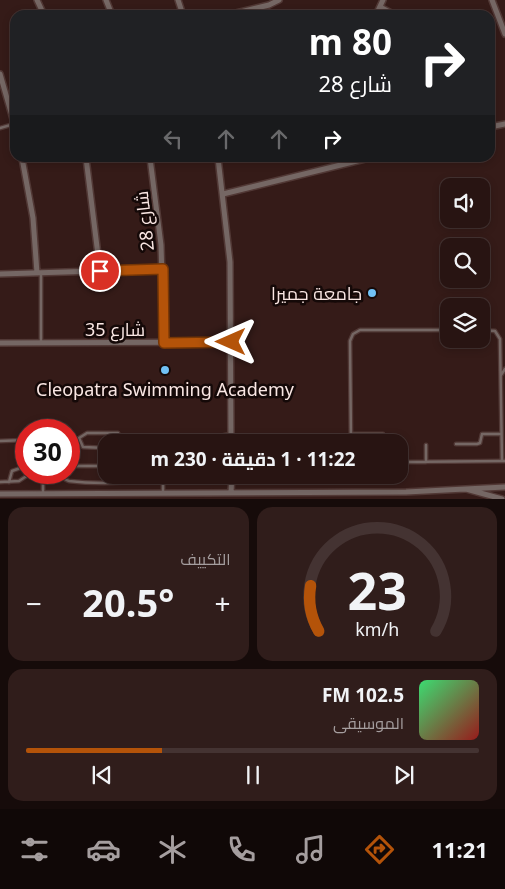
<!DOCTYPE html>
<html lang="ar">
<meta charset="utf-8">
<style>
body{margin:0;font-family:"Noto Sans",Cairo,sans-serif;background:#301d1b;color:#f1f3f6;direction:rtl;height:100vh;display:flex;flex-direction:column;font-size:19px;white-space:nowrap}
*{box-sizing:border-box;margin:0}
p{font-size:16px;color:#a59e9f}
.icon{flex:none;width:28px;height:28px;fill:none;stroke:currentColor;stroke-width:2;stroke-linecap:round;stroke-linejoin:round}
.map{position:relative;height:499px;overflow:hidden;direction:ltr}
.sheet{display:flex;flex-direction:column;gap:8px;padding:8px;background:#160b0a;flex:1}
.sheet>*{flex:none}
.banner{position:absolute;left:10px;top:10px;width:485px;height:152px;border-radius:15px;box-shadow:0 2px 8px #0003,0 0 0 1px #443332;direction:rtl;background:#202124;color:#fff;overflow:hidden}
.fabs{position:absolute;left:440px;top:178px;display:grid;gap:10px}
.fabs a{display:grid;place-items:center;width:50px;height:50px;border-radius:10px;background:#281412;box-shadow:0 2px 8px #0003,0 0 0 1px #443332;font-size:25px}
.speed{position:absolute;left:15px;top:419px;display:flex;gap:10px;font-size:25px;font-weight:700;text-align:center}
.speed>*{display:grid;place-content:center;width:65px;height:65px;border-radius:50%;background:#281412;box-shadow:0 2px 8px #0003,0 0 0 1px #443332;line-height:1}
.speed .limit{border:8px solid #d22;background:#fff;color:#111}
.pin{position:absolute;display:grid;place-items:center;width:42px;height:42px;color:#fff;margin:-21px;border:2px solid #fff;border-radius:50%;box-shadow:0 1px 5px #0007}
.me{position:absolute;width:55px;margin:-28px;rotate:270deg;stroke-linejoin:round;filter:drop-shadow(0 0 4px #0008)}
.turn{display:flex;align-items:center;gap:18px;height:105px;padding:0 20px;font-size:22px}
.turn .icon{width:65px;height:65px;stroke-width:2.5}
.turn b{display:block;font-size:35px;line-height:42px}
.lanes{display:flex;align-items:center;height:48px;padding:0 20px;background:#0003;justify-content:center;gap:25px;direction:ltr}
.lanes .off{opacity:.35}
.big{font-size:38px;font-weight:700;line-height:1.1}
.sheet .card{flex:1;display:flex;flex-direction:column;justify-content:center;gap:8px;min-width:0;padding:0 18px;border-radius:15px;background:#301d1b}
.sheet .dial{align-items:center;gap:0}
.dial svg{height:130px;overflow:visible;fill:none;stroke:#443332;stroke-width:7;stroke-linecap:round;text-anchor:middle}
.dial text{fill:#f1f3f6;stroke:none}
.song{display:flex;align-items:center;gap:15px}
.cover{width:60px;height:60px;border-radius:8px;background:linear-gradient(135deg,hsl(140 70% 55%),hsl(0 70% 35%))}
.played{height:5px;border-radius:2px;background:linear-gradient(90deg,#b45309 30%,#443332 30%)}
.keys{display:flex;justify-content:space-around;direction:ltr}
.heat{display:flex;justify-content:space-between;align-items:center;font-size:28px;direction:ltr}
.sheet .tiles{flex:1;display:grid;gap:8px;grid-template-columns:1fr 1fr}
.card:last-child{grid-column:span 2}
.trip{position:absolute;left:98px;top:434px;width:310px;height:50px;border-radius:15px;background:#281412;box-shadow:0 2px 8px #0003,0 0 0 1px #443332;font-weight:700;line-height:50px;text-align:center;direction:rtl}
.tabs{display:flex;height:80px;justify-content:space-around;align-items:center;background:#100807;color:#a59e9f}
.tabs .icon{width:35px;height:35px}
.tabs .active{color:#b45309}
.tabs b{font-size:22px;color:#f1f3f6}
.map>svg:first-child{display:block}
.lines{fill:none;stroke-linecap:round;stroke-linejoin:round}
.service-casing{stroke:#513835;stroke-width:5}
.minor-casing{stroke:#513835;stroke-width:8}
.service{stroke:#756764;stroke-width:2.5}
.minor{stroke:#756764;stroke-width:5}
.route-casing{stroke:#753606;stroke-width:12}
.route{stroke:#b45309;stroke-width:9}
.poi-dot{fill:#71c1f5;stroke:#150908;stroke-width:2}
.labels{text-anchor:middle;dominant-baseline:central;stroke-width:5;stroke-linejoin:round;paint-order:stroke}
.street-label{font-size:18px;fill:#fae7e4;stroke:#150908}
.poi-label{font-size:18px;fill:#fae7e4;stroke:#150908;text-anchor:end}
</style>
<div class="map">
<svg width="505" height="499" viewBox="0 0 505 499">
<rect width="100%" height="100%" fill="#351b18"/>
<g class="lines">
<defs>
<path id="service" d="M 0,128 L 14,124
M 481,330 L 495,331 L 500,339 L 502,461
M 41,342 L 41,273
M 501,375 L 505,369
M 351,434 L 383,434 L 384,442
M 214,437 L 215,442
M 120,439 L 153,439 L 160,442
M 0,441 L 26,440
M 205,442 L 214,437 L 231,434
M 351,442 L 350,341 L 353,334 L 360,330 L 449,330
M 456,444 L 477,444 L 480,443 L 482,434 L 501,434
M 426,445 L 426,462
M 106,448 L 83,447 L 79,438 L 87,433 L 118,433 L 120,442
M 399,462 L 505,461
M 69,466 L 106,466
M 56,472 C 61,475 64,480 69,481 C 84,483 145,486 154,475
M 163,475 L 163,492
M 180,475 L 181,479 L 187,482 L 198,475
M 0,482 L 19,481 L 31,473 L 43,476 L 51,472
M 9,482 L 12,471 L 26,466
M 125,482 L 125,475
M 43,493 L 43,472"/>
<path id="minor" d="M 37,0 L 44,15
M 106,0 L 112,15
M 178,0 L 183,15
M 492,0 L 505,34
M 380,7 L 395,15
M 228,15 L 269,5 L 279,0
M 376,15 L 383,0
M 0,74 L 15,126
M 490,127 L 505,124
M 22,158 L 33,218 L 37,273
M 86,158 L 100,271
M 150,158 L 161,245 L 164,343
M 218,158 L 230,262 L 231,442
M 223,194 L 369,158
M 0,274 L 163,269
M 0,343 L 231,342
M 466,489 L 502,499
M 231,492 L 232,475
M 0,494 L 406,492 L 505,487"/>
</defs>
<use href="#service" class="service-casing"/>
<use href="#minor" class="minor-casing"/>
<use href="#service" class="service"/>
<use href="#minor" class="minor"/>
</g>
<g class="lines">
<defs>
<path id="route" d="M 100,271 L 163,269 L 164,343 L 231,342"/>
</defs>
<use href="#route" class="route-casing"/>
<use href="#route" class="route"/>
</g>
<g class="poi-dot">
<circle cx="372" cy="293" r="5"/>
<circle cx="165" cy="370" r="5"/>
</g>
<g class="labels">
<g class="street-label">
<text transform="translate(144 221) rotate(-96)">شارع 28</text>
<text x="115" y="329">شارع 35</text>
</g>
<g class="poi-label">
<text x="362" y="293">جامعة جميرا</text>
<text x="165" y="389" text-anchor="middle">Cleopatra Swimming Academy</text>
</g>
</g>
</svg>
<div class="fabs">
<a><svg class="icon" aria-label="sound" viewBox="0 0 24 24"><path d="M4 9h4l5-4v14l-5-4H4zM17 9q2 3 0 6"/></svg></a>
<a><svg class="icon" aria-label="search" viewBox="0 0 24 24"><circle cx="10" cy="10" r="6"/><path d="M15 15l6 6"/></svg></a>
<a><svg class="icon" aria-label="layers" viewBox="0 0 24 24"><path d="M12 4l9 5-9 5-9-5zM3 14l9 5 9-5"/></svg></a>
</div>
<div class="speed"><div class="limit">30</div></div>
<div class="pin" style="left:100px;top:271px;background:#d93025"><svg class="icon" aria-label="arrive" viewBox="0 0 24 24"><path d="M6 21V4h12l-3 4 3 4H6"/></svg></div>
<svg class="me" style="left:231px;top:342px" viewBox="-20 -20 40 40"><path d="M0-17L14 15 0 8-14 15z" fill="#b45309" stroke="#fff" stroke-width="4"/></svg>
<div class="trip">11:22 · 1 دقيقة · 230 m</div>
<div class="banner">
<div class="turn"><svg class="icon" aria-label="right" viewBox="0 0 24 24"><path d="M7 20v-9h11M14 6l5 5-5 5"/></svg><div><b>80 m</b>شارع 28</div></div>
<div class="lanes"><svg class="icon off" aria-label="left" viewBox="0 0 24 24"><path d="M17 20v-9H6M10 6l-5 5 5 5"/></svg><svg class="icon off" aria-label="ahead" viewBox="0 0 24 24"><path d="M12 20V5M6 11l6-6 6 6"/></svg><svg class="icon off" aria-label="ahead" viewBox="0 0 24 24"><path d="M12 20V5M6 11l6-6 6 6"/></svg><svg class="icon" aria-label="right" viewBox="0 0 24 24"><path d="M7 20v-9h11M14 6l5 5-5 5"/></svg></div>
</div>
</div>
<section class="sheet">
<div class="tiles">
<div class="card dial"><svg viewBox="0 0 100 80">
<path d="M14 69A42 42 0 1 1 86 69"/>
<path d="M14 69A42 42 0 0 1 9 41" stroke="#b45309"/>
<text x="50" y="56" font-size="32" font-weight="700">23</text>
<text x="50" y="72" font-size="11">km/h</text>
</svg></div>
<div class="card"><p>التكييف</p>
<div class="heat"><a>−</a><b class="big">20.5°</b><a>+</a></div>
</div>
<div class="card">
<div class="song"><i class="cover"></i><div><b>102.5 FM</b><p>الموسيقى</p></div></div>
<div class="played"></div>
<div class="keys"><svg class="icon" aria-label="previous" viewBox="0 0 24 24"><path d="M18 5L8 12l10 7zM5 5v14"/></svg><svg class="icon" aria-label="pause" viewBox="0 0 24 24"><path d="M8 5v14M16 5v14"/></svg><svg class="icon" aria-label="next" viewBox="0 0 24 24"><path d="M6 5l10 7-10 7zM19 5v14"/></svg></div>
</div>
</div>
</section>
<nav class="tabs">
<b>11:21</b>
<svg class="icon active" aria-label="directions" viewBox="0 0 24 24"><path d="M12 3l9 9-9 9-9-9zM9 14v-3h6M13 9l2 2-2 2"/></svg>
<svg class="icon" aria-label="music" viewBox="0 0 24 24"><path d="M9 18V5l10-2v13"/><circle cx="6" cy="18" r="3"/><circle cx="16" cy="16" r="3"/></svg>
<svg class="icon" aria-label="phone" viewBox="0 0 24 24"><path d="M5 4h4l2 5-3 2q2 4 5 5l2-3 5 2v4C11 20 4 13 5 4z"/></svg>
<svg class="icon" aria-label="climate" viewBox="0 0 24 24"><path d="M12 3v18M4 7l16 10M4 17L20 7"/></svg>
<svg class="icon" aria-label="car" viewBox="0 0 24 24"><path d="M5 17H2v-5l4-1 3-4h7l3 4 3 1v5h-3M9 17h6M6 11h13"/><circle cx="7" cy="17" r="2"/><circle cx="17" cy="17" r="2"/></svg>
<svg class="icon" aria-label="filters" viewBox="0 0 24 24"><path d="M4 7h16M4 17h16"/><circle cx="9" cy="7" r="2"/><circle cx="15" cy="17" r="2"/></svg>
</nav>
